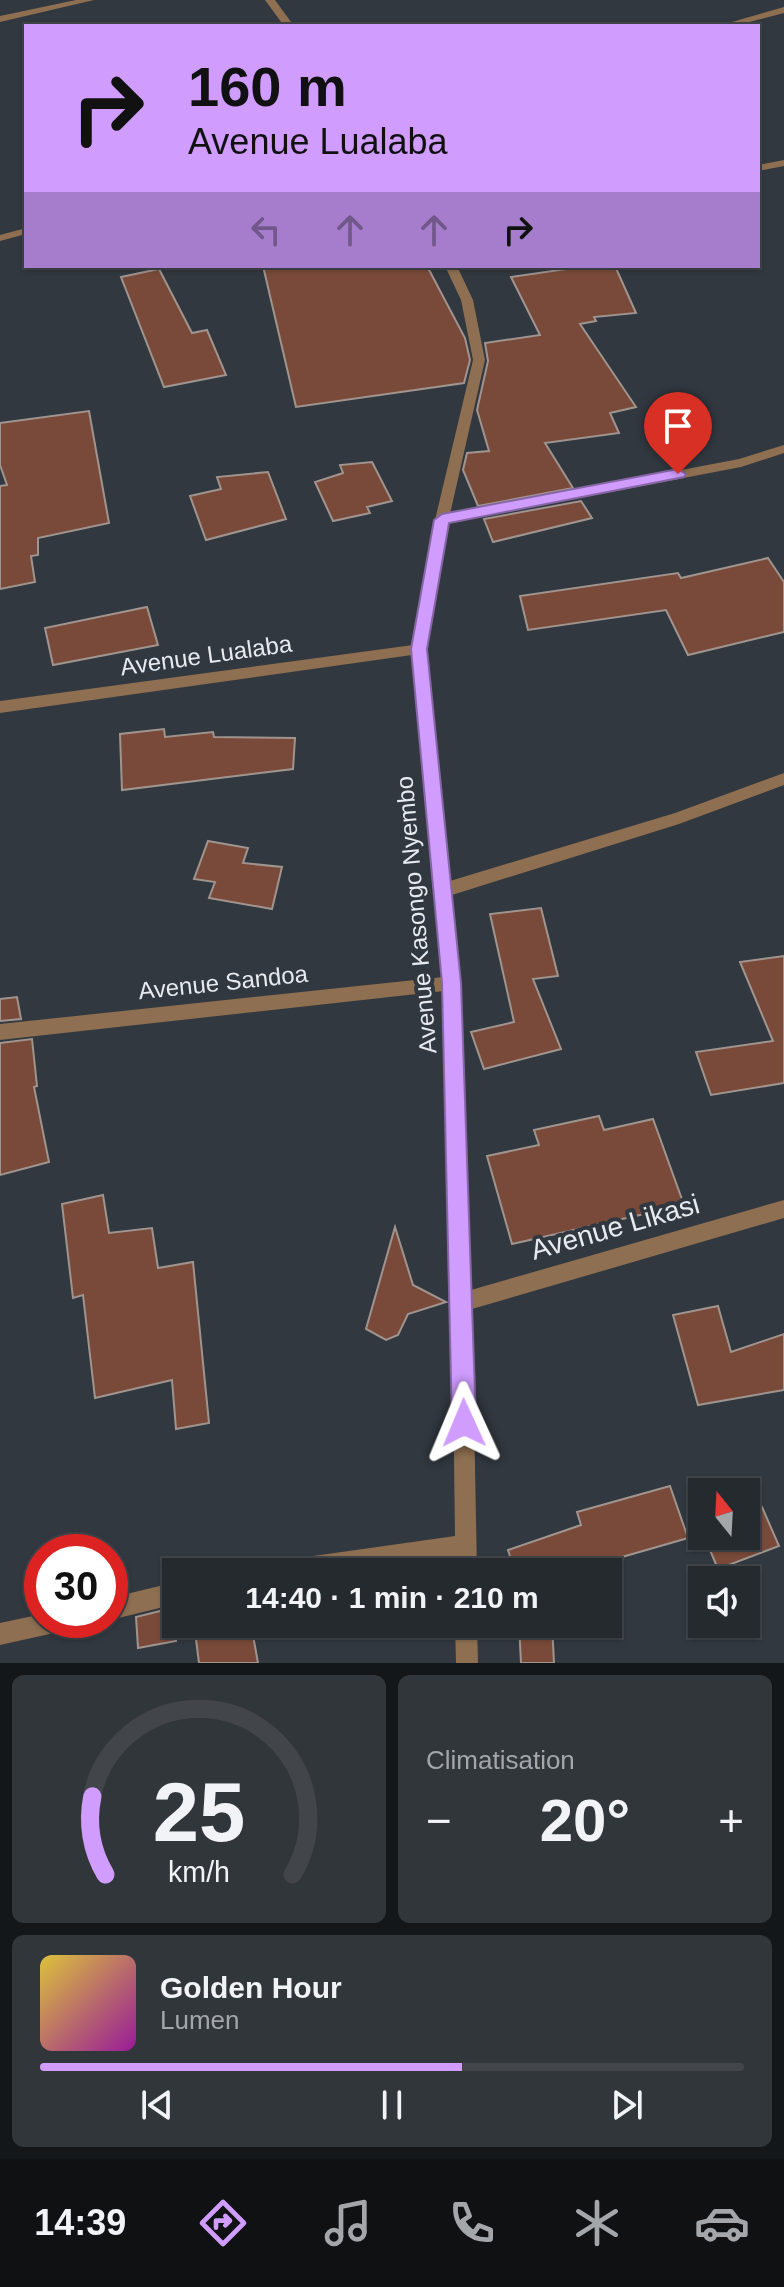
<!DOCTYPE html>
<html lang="fr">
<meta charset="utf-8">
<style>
body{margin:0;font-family:Arial,sans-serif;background:#31363b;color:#f1f3f6;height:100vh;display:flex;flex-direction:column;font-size:30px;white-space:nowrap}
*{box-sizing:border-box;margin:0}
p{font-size:26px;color:#a3a7aa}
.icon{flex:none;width:44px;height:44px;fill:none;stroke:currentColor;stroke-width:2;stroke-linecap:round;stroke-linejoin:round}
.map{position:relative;height:1663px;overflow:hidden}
.details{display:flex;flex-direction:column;gap:12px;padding:12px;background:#14171a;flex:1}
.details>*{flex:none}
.hud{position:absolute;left:24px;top:24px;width:736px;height:244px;border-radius:0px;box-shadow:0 2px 6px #0004,0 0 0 2px #42464b;background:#d09dff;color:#111;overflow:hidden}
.needle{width:52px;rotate:342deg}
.buttons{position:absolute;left:688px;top:1478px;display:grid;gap:16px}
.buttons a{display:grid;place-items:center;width:72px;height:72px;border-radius:0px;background:#252a2f;box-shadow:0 2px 6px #0004,0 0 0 2px #42464b;font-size:40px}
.speed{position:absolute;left:24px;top:1534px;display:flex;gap:16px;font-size:40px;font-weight:700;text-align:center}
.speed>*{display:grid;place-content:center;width:104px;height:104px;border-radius:50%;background:#252a2f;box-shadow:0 2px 6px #0004,0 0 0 2px #42464b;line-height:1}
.speed .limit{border:12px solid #d22;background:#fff;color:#111}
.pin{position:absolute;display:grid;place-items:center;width:68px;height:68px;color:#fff;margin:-82px -34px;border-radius:50% 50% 50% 0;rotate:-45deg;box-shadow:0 0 8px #0007}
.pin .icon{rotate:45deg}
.me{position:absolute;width:88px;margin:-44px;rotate:359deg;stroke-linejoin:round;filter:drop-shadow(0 0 6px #0008)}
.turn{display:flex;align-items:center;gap:28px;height:168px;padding:0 32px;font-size:36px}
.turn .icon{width:104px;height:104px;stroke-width:2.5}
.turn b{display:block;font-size:56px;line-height:68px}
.lanes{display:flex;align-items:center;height:76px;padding:0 32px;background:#0003;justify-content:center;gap:40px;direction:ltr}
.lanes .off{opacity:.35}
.big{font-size:60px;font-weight:700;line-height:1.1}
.details .widget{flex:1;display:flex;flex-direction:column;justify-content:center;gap:12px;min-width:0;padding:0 28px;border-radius:12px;background:#31363b}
.details .dial{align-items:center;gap:0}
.dial svg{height:208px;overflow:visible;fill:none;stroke:#42464b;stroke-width:7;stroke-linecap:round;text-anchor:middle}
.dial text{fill:#f1f3f6;stroke:none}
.song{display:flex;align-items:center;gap:24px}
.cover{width:96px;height:96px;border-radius:12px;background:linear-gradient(135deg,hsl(50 70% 55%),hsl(300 70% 35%))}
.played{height:8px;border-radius:4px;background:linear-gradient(90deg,#d09dff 60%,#42464b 60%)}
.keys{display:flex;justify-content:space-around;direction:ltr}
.heat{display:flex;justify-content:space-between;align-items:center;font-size:44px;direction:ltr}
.details .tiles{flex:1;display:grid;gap:12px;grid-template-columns:1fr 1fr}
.widget:last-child{grid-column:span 2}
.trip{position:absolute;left:162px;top:1558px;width:460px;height:80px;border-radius:0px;background:#252a2f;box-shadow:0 2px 6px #0004,0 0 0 2px #42464b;font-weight:700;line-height:80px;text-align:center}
.tabs{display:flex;height:128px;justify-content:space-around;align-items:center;background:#0f1113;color:#a3a7aa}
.tabs .icon{width:56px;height:56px}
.tabs .selected{color:#d09dff}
.tabs b{font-size:36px;color:#f1f3f6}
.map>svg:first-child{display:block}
.building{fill:#794a39;stroke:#a0948f;stroke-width:2}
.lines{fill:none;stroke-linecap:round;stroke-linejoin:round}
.street{fill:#8e6f51;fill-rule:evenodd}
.route{fill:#d09dff;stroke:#8766a6;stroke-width:2}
.labels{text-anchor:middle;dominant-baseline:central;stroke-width:8;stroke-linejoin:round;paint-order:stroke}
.street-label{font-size:24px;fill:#e7ebf0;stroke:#31383f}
.near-street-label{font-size:28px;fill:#e7ebf0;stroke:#31383f}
</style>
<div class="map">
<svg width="784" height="1663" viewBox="0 0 784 1663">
<rect width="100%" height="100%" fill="#31383f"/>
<path class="building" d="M 263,266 L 427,266 L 465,338 L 470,360 L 464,383 L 296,407 Z
M 587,266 L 615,266 L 636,313 L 594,317 L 596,321 L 580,324 L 636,407 L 610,413 L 619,433 L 545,443 L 573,488 L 478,506 L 463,470 L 467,453 L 489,451 L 477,410 L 488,361 L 485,343 L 540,335 L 511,277 Z
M 159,269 L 192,333 L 207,330 L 226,375 L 164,387 L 121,277 Z
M 89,411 L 109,523 L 38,538 L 38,555 L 31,556 L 35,582 L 0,589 L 0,486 L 7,485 L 0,465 L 0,423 Z
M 372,462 L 392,501 L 367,507 L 370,513 L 333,521 L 315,482 L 343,473 L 340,465 Z
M 268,472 L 286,519 L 206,540 L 190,496 L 221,489 L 217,477 Z
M 581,501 L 592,518 L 493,542 L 484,519 Z
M 768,558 L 784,582 L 784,632 L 688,655 L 666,610 L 528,630 L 520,596 L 678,573 L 681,578 Z
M 147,607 L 158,645 L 53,665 L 45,628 Z
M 164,729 L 165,737 L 213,732 L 214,737 L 295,738 L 293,769 L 122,790 L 120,734 Z
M 208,841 L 248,848 L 243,863 L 282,867 L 272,909 L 209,898 L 215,882 L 194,879 Z
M 541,908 L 558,976 L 533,979 L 561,1049 L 484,1069 L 471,1032 L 514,1022 L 490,914 Z
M 784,956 L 784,1083 L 711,1095 L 696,1052 L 773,1041 L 740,962 Z
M 17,997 L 21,1019 L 0,1021 L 0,999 Z
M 32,1039 L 37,1086 L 34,1087 L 49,1162 L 0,1175 L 0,1043 Z
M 599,1116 L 604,1130 L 653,1119 L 684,1205 L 512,1244 L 487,1156 L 539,1145 L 534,1130 Z
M 103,1195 L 109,1233 L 152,1228 L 158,1268 L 193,1262 L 209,1423 L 176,1429 L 172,1380 L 95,1398 L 83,1295 L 73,1298 L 62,1204 Z
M 395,1227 L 413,1285 L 446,1302 L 408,1314 L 398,1335 L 386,1340 L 366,1329 Z
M 718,1306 L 731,1352 L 784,1334 L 784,1390 L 698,1405 L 673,1315 Z
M 670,1486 L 688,1538 L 570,1572 L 515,1572 L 508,1550 L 581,1525 L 577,1512 Z
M 762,1507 L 779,1546 L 718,1569 L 704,1536 L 746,1536 L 746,1512 Z
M 176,1607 L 176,1641 L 138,1648 L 136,1617 Z
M 194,1624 L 251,1624 L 258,1663 L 199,1663 Z
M 519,1624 L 552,1624 L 554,1663 L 521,1663 Z"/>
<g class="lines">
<path class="street" d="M 76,0 L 94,0 L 0,22 L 0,16 Z
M 265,0 L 275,0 L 294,26 L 284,26 Z
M 784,7 L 784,13 L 734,26 L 718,26 Z
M 784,160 L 784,166 L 758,171 L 758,165 Z
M 26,228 L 26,234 L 0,241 L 0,235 Z
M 445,266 L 457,266 L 473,300 L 485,360 L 450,514 L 739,459 L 784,445 L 784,453 L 741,467 L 448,523 L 426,649 L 450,881 L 675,813 L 784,773 L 784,785 L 679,824 L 452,895 L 461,983 L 471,1290 L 784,1200 L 784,1218 L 472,1309 L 477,1572 L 455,1572 L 455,1557 L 354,1572 L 267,1572 L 270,1564 L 278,1561 L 455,1536 L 452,1302 L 444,991 L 0,1040 L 0,1024 L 443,977 L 412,655 L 0,713 L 0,701 L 413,645 L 435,520 L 473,360 L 461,300 Z
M 176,1582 L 176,1604 L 110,1620 L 110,1598 Z
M 42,1614 L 42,1620 L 74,1620 L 71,1628 L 63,1631 L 0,1645 L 0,1623 Z
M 455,1624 L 477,1624 L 478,1663 L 456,1663 Z"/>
</g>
<path class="route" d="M 678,469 L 686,474 L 684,477 L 449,523 L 427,649 L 461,983 L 476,1423 L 473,1432 L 464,1435 L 456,1432 L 452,1423 L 442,983 L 411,649 L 434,520 L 442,514 Z"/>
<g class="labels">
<g class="street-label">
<text transform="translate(206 655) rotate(-8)">Avenue Lualaba</text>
<text transform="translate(416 915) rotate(-95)">Avenue Kasongo Nyembo</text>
<text transform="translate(223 982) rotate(-6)">Avenue Sandoa</text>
</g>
<g class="near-street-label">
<text transform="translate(615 1227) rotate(-16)">Avenue Likasi</text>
</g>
</g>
</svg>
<div class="buttons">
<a><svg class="needle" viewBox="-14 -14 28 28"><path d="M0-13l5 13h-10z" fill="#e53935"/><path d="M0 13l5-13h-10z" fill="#a3a7aa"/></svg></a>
<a><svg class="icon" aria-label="sound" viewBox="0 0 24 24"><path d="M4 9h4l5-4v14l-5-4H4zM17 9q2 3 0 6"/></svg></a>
</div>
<div class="speed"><div class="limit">30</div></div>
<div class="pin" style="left:678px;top:474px;background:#d93025"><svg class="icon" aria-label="arrive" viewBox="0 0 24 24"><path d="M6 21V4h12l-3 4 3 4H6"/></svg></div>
<svg class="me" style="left:464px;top:1423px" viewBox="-20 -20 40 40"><path d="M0-17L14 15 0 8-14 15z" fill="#d09dff" stroke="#fff" stroke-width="4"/></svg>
<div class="trip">14:40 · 1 min · 210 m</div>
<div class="hud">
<div class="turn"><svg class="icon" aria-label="right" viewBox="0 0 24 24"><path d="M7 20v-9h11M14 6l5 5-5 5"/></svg><div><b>160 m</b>Avenue Lualaba</div></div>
<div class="lanes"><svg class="icon off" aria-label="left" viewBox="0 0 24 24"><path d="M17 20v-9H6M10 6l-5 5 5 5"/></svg><svg class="icon off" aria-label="ahead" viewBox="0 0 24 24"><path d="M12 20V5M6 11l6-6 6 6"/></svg><svg class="icon off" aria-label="ahead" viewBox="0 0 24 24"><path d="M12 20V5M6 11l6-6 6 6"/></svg><svg class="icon" aria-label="right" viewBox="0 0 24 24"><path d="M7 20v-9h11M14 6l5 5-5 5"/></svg></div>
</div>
</div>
<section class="details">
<div class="tiles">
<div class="widget dial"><svg viewBox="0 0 100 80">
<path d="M14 69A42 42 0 1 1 86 69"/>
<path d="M14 69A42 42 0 0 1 9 39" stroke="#d09dff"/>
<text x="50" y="56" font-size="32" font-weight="700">25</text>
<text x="50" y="72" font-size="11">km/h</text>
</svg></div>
<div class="widget"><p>Climatisation</p>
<div class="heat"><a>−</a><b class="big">20°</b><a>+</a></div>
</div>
<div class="widget">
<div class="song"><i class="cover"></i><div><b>Golden Hour</b><p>Lumen</p></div></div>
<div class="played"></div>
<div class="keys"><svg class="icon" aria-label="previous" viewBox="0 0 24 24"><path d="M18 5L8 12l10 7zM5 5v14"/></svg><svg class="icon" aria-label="pause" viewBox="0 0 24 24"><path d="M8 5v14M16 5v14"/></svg><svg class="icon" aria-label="next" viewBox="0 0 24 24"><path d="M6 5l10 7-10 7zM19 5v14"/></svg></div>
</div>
</div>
</section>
<nav class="tabs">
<b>14:39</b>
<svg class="icon selected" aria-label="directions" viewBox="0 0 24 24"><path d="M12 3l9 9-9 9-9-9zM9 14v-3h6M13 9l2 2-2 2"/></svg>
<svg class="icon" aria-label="music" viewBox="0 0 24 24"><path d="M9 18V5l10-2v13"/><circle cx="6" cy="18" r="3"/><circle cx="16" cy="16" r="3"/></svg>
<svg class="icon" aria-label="phone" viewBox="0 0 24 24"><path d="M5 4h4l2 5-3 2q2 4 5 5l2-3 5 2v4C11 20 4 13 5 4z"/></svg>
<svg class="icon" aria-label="climate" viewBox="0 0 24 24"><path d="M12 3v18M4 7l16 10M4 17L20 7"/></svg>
<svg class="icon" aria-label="car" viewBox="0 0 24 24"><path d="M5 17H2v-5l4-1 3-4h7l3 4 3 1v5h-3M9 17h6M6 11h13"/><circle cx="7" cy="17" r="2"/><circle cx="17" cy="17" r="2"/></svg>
</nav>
